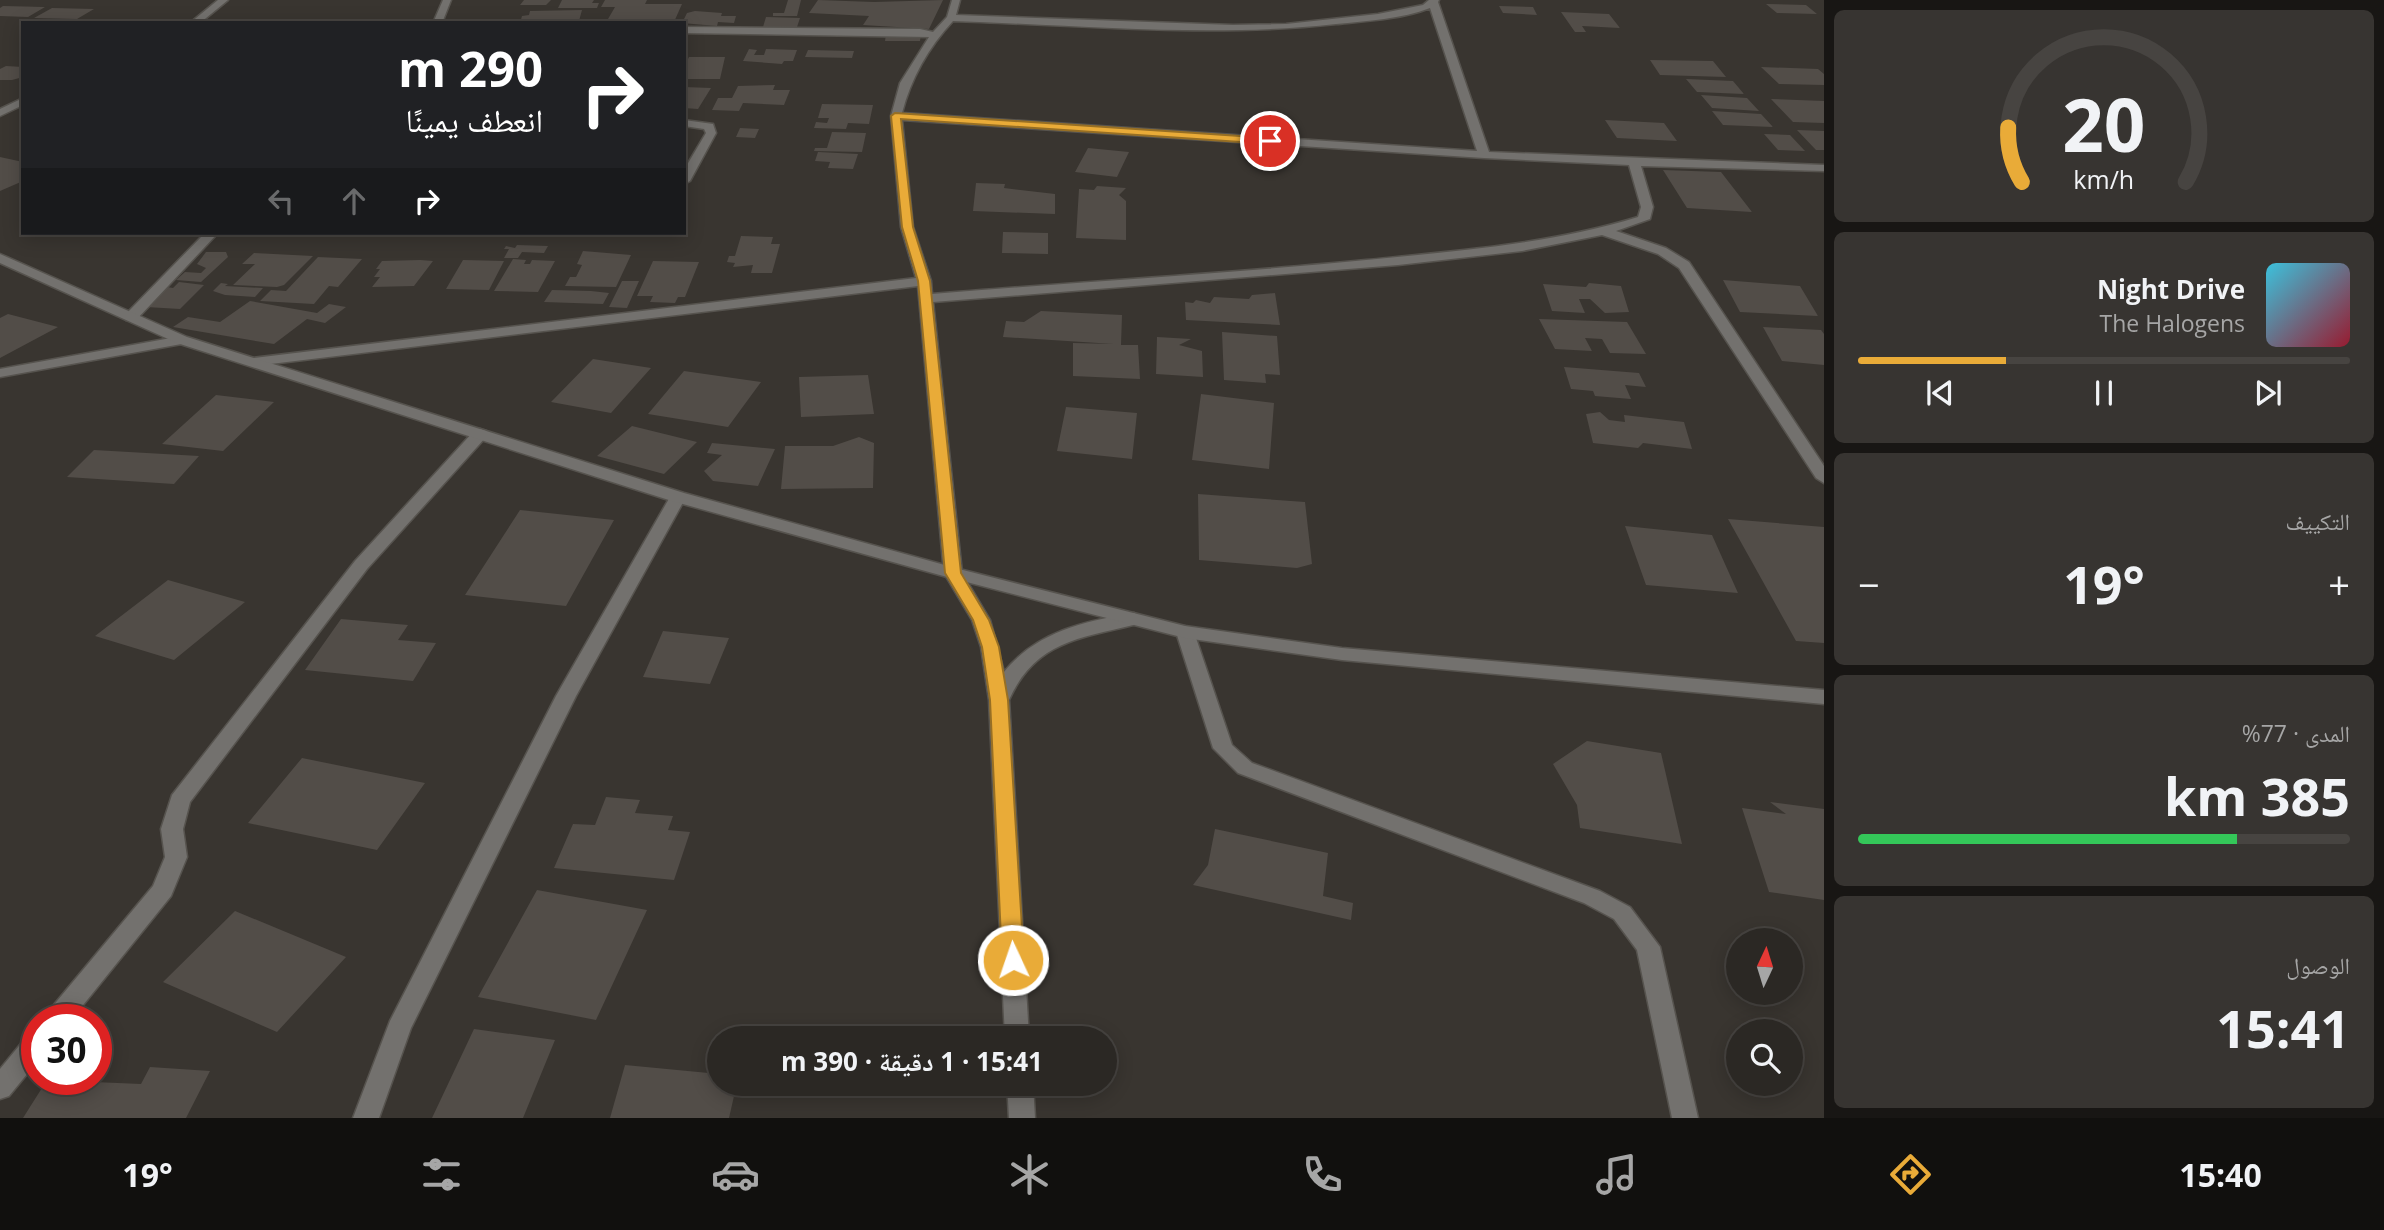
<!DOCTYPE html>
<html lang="ar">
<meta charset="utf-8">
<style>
body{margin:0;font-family:"Open Sans","Noto Naskh Arabic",sans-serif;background:#373431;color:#f1f3f6;direction:rtl;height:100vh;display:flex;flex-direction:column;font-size:26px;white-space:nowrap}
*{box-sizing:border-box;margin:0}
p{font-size:23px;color:#a6a6a6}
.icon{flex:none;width:38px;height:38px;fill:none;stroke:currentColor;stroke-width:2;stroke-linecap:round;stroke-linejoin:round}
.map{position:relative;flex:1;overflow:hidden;direction:ltr}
.sheet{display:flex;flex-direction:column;gap:10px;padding:10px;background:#181614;width:560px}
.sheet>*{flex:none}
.top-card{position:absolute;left:21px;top:21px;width:665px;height:214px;border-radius:0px;box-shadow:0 4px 18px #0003,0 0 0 2px #474441;direction:rtl;background:#202124;color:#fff;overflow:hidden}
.needle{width:46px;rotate:4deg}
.controls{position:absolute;left:1726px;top:928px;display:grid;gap:14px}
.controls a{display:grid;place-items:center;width:77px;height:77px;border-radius:50%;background:#2b2824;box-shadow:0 4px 18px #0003,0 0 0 2px #474441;font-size:35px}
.speed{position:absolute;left:21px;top:1004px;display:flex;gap:14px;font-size:35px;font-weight:700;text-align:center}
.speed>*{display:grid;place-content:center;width:91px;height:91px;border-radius:50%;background:#2b2824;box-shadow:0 4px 18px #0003,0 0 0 2px #474441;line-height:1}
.speed .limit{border:10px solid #d22;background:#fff;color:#111}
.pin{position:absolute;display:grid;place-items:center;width:60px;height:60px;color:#fff;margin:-30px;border:4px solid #fff;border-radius:50%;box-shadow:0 2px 7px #0007}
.me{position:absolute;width:77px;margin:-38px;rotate:357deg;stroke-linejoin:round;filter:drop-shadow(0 0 5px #0008)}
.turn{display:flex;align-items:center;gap:24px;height:147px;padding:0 28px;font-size:32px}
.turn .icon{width:91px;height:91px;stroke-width:2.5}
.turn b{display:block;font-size:49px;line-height:60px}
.lanes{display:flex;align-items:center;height:66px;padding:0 28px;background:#0003;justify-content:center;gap:35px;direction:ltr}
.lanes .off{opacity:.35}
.big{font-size:52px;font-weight:700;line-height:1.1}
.sheet .tile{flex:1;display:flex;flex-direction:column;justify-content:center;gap:10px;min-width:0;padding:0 24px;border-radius:10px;background:#373431}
.sheet .dial{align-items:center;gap:0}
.dial svg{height:182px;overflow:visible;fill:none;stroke:#474441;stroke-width:7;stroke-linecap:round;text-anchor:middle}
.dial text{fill:#f1f3f6;stroke:none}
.song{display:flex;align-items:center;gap:21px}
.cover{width:84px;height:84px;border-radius:10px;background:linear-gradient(135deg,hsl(190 70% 55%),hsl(350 70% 35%))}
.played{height:7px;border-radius:4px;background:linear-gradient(90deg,#e9ab38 30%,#474441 30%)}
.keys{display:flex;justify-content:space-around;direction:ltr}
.heat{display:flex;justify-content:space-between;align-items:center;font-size:38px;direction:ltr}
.charge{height:10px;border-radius:5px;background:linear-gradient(90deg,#34c759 77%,#474441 0)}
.trip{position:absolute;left:707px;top:1026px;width:410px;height:70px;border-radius:35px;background:#2b2824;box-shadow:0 4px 18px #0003,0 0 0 2px #474441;font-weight:700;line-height:70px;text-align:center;direction:rtl}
.tab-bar{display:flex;height:112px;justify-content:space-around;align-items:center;background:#11100e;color:#a6a6a6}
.tab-bar .icon{width:49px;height:49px}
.tab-bar .active{color:#e9ab38}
.tab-bar b{font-size:32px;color:#f1f3f6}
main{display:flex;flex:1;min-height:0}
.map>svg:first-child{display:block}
.building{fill:#524d48}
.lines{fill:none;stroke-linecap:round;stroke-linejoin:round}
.minor-casing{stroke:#56534e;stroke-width:3}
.tertiary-casing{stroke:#56534e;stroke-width:3}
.minor{fill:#73716e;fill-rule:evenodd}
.tertiary{fill:#73716e;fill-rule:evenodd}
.route{fill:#e9ab38;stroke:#976f24;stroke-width:2}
</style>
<main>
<section class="sheet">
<div class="tile dial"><svg viewBox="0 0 100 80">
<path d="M14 69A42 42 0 1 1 86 69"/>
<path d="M14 69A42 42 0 0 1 8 45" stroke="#e9ab38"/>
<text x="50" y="56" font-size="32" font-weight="700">20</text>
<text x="50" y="72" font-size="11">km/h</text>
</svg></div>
<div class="tile">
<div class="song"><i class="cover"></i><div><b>Night Drive</b><p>The Halogens</p></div></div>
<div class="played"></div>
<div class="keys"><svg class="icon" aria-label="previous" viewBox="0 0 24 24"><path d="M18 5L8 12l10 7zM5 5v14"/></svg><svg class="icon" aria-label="pause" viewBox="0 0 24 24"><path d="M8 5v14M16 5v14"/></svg><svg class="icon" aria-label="next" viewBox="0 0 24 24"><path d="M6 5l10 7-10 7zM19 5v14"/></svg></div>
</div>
<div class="tile"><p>التكييف</p>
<div class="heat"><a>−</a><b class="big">19°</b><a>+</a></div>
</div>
<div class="tile"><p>المدى · 77%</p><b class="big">385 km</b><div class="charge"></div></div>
<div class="tile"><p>الوصول</p><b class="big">15:41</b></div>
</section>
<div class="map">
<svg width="1824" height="1118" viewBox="0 0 1824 1118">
<rect width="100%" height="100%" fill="#393530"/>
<path class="building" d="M 524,0 L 551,0 L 546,5 L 520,5 Z
M 562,0 L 594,0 L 592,3 L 599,3 L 597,8 L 558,8 Z
M 605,0 L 647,0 L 645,4 L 682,4 L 674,22 L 670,23 L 597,23 L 599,19 L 608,19 L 615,7 L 601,7 Z
M 788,0 L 801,0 L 797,16 L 773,16 L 773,13 L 784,13 Z
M 818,0 L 874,2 L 943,0 L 929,29 L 863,25 L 869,16 L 809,13 Z
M 1766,4 L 1806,5 L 1817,14 L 1777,13 Z
M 3,6 L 45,7 L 28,17 L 0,16 L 0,8 Z
M 1499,6 L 1533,7 L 1537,15 L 1503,13 Z
M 52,8 L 94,9 L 77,19 L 34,18 Z
M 582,10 L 579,21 L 520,23 L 522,16 L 529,15 L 530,11 Z
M 695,11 L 722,13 L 721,16 L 736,16 L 734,23 L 718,22 L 717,26 L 682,23 L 687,13 Z
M 1561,12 L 1609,14 L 1620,28 L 1582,26 L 1586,32 L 1575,32 Z
M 766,17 L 800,18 L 797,27 L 763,27 Z
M 886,34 L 921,34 L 920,41 L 885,41 Z
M 749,49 L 757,50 L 754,55 L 764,55 L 766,49 L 797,50 L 793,61 L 784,61 L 782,64 L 743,61 Z
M 808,50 L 854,51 L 852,58 L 805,57 Z
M 689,57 L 725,57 L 720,79 L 684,79 L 684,67 Z
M 1650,60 L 1713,61 L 1726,77 L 1660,75 Z
M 6,66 L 23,67 L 23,77 L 12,80 L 0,80 L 0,69 Z
M 1761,67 L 1818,69 L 1824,74 L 1824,85 L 1779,84 Z
M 1686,79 L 1733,81 L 1744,94 L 1697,92 Z
M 775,85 L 773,90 L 790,90 L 784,105 L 743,103 L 739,111 L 712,110 L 718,98 L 732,98 L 738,86 Z
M 684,87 L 711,88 L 698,109 L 684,108 Z
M 1701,95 L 1747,98 L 1759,111 L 1712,108 Z
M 1771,99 L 1824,101 L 1824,123 L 1793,122 Z
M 822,104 L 873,105 L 869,124 L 848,123 L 846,129 L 814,128 L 816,122 L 827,123 L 829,118 L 818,118 Z
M 1712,111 L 1761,114 L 1773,127 L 1723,125 Z
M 1605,120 L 1664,123 L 1677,141 L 1617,138 Z
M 740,128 L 759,129 L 755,138 L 736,137 Z
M 1797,130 L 1824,131 L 1824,150 L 1816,150 Z
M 832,132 L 866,133 L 862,152 L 814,151 L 815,148 L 827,148 Z
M 1764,134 L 1790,135 L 1805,151 L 1778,150 Z
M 1088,148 L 1129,152 L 1117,177 L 1075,172 Z
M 818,152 L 858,154 L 853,169 L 828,168 L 830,162 L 815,161 Z
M 0,157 L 23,162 L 23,181 L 0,191 Z
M 1663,170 L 1721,172 L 1752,212 L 1687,208 Z
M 976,183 L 1005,184 L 1004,188 L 1055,194 L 1055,214 L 973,211 Z
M 1097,186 L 1126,188 L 1119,195 L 1126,201 L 1126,240 L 1076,238 L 1079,189 L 1094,190 Z
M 1003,232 L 1048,233 L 1048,254 L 1002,253 Z
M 741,236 L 773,237 L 771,244 L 780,244 L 772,273 L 751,273 L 753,265 L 733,267 L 735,263 L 727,262 L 729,256 L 735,256 Z
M 517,245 L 548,246 L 544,253 L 522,252 L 518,258 L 504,258 L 509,249 L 504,249 L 506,246 L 515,248 Z
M 583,251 L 631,255 L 616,287 L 565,286 L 570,277 L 576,277 L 582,265 L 577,264 Z
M 206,252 L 226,252 L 228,257 L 201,282 L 176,280 L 185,272 L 201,273 L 206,268 L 197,264 Z
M 254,253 L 313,256 L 284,285 L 277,287 L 233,285 L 255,264 L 242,264 Z
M 318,257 L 362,259 L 338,287 L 329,286 L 314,304 L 260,301 L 271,290 L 286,291 Z
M 513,259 L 526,260 L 524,264 L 530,264 L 532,260 L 555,261 L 538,292 L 494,291 Z
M 420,260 L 433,261 L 414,286 L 372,287 L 380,277 L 374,277 L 380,269 L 376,269 L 382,261 Z
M 463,260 L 504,261 L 489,290 L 446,289 Z
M 653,261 L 699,262 L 685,297 L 678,297 L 675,303 L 650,302 L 653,296 L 637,296 Z
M 1723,280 L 1800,286 L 1818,316 L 1740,312 Z
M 622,281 L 639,281 L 627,308 L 609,307 Z
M 179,282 L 204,285 L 180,309 L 146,307 L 167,287 L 173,288 Z
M 221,283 L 228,284 L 225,286 L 263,288 L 255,297 L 225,295 L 213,291 Z
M 1589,283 L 1621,286 L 1629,312 L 1605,313 L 1590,299 L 1579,299 L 1585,313 L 1552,311 L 1543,284 L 1586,287 Z
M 552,290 L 591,291 L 609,293 L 603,304 L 544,302 Z
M 1275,293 L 1280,325 L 1186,320 L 1185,302 L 1193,303 L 1196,300 L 1210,303 L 1214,297 L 1249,299 L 1252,295 Z
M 250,301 L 317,313 L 329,304 L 346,307 L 325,323 L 307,319 L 274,344 L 173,327 L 188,317 L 220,322 Z
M 1041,311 L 1122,315 L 1121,345 L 1138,345 L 1140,379 L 1073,376 L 1073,343 L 1114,344 L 1003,337 L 1006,321 L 1024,322 Z
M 8,314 L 58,327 L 0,358 L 0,318 Z
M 1539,319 L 1627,322 L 1646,354 L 1610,353 L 1602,339 L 1585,338 L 1592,351 L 1555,349 Z
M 1763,327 L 1821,330 L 1824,334 L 1824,365 L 1782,361 Z
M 1222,332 L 1277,336 L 1280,375 L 1265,374 L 1266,383 L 1224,380 Z
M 1157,337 L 1191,339 L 1179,345 L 1202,351 L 1203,377 L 1156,374 Z
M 593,359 L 651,368 L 611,413 L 551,402 Z
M 1564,367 L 1639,373 L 1646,387 L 1625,385 L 1631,399 L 1595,396 L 1593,391 L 1571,389 Z
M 684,371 L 761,382 L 728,427 L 648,414 Z
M 868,375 L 874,414 L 801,417 L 799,377 Z
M 1201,394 L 1274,403 L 1269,469 L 1192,460 Z
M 216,395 L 274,402 L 223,451 L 162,444 Z
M 1066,407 L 1137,413 L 1132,459 L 1057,451 Z
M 1600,412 L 1609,420 L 1625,422 L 1624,415 L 1684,422 L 1692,449 L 1643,443 L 1638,448 L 1593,443 L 1586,414 Z
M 632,426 L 697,442 L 664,474 L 597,456 Z
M 859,437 L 874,443 L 873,488 L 781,489 L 785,446 L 833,446 Z
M 712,443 L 775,449 L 758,486 L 713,481 L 704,471 L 722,455 L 707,453 Z
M 94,450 L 199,456 L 174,484 L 67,477 Z
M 1198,494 L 1305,502 L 1312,564 L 1297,568 L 1199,560 Z
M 520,510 L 614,520 L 566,606 L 465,595 Z
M 1728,519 L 1824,527 L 1824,643 L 1796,641 Z
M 1625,526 L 1712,535 L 1738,593 L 1646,585 Z
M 168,580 L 245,602 L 174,660 L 95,636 Z
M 341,619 L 408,625 L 398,640 L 436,643 L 413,681 L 305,670 Z
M 663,631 L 729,638 L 710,684 L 643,677 Z
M 1587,741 L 1661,753 L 1682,844 L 1580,828 L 1577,805 L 1553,764 Z
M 302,758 L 425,783 L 377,850 L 248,823 Z
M 606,797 L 640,800 L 635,813 L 673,816 L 668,830 L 690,832 L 674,880 L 554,868 L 573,824 L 595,825 Z
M 1770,802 L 1824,809 L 1824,900 L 1769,892 L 1742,808 L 1786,814 Z
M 1215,829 L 1328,853 L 1323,896 L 1353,903 L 1351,920 L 1193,885 L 1208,865 Z
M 537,890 L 647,910 L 596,1020 L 478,997 Z
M 235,911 L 346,957 L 277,1032 L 163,982 Z
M 474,1029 L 555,1040 L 523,1118 L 432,1118 Z
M 625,1065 L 719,1074 L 719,1083 L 737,1083 L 729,1118 L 610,1118 Z
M 150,1067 L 210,1071 L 186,1118 L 23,1118 L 47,1080 L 141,1084 Z"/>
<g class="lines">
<defs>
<path id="minor" d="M 218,0 L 228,0 L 200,23 L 190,23 Z
M 443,0 L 451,0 L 442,23 L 433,23 Z
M 952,0 L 960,0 L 956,15 L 1233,25 L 1286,24 L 1378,14 L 1423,5 L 1429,0 L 1439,0 L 1438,2 L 1489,152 L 1824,165 L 1824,171 L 1641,166 L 1653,207 L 1650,219 L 1616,231 L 1666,248 L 1689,262 L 1824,466 L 1824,483 L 1816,478 L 1679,268 L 1658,254 L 1602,235 L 1522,251 L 1398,265 L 933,302 L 962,573 L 990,620 L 1004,672 C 1036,632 1085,621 1134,613 L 1143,619 L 1141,623 C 1084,638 1036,639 1009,700 L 1029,1038 L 1005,1038 L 989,700 L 981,647 L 972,620 L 944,573 L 918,286 L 253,366 L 246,362 L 253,358 L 916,278 L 901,227 L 891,116 L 900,83 L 929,37 L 684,33 L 684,27 L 920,29 L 933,32 L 947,17 ZM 1430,8 L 1477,151 L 902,113 C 911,78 928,48 953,21 C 1080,25 1210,38 1336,24 C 1367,21 1402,19 1430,8 ZM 902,120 L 1484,158 L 1629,165 L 1641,207 L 1638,217 C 1550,244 1458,251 1366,260 C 1222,274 1077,282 932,294 L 931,281 L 913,227 Z
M 23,98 L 23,105 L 0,116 L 0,109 Z
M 684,120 L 713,124 L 716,133 L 690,181 L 684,184 L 684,170 L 706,133 L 704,129 L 684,126 Z
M 205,233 L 218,233 L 136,320 L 126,320 L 126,314 Z
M 182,336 L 189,340 L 187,343 L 0,377 L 0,369 Z
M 480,429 L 486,431 L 488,434 L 486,437 L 367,569 L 190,802 L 183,829 L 187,857 L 171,896 L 71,1020 L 44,1020 L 47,1013 L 153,886 L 165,857 L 161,829 L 172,795 L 355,561 L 474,431 Z
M 678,492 L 686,497 L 576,696 L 411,1028 L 379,1118 L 353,1118 L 390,1021 L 556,696 L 670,497 Z
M 1185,626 L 1194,632 L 1232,745 L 1252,763 L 1600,891 L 1630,907 L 1660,947 L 1698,1118 L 1672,1118 L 1637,950 L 1614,919 L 1584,903 L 1238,773 L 1213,748 L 1176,632 Z
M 37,1032 L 37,1062 L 9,1096 L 0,1099 L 0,1069 L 28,1035 Z
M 1007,1083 L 1033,1083 L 1035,1118 L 1009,1118 Z"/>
<path id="tertiary" d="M 0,254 L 187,337 L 684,493 L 959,569 L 1185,626 L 1342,648 L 1824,690 L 1824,704 L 1342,660 L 1185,638 L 947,577 L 672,501 L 177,343 L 0,263 Z"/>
</defs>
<use href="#minor" class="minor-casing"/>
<use href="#tertiary" class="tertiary-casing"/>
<use href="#minor" class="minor"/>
<use href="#tertiary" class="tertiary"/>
</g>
<path class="route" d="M 895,113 L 1270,138 L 1275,141 L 1270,144 L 901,119 L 913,227 L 930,281 L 961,573 L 989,620 L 999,647 L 1008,700 L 1024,960 L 1021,966 L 1013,969 L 1005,966 L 1002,960 L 990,700 L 982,647 L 973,620 L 945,573 L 918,281 L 902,227 L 891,116 Z"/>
</svg>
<div class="controls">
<a><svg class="needle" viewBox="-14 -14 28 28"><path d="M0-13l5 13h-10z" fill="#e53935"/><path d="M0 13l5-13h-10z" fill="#a6a6a6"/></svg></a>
<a><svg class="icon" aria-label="search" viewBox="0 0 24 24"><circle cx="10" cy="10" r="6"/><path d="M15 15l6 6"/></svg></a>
</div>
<div class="speed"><div class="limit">30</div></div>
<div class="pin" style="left:1270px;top:141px;background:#d93025"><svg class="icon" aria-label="arrive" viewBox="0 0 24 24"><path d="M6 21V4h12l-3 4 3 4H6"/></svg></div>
<svg class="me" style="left:1013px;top:960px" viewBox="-20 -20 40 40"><circle r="17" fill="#e9ab38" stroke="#fff" stroke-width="3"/><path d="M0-11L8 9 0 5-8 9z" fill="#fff"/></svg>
<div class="trip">15:41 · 1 دقيقة · 390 m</div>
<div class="top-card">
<div class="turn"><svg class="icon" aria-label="right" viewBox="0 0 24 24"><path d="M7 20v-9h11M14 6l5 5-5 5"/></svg><div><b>290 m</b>انعطف يمينًا</div></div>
<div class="lanes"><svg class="icon off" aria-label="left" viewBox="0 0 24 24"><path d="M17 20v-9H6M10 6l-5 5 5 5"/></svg><svg class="icon off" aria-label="ahead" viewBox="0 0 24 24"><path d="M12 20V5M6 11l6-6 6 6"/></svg><svg class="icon" aria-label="right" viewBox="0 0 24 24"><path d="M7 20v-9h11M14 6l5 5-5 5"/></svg></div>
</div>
</div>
</main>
<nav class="tab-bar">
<b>15:40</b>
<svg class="icon active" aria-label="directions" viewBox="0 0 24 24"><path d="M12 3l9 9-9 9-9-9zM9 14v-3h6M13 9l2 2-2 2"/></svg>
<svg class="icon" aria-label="music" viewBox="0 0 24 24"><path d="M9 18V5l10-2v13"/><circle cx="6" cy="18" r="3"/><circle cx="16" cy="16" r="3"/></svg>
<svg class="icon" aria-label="phone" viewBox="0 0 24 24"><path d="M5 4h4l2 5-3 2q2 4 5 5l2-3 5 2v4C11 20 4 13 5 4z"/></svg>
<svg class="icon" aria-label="climate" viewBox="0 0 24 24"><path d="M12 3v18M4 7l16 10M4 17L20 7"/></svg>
<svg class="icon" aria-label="car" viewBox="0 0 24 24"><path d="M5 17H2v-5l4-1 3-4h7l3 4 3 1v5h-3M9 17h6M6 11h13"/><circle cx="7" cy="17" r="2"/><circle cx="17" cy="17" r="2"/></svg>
<svg class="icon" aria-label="filters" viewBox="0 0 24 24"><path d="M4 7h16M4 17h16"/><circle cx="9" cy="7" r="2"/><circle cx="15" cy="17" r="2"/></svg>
<b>19°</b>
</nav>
